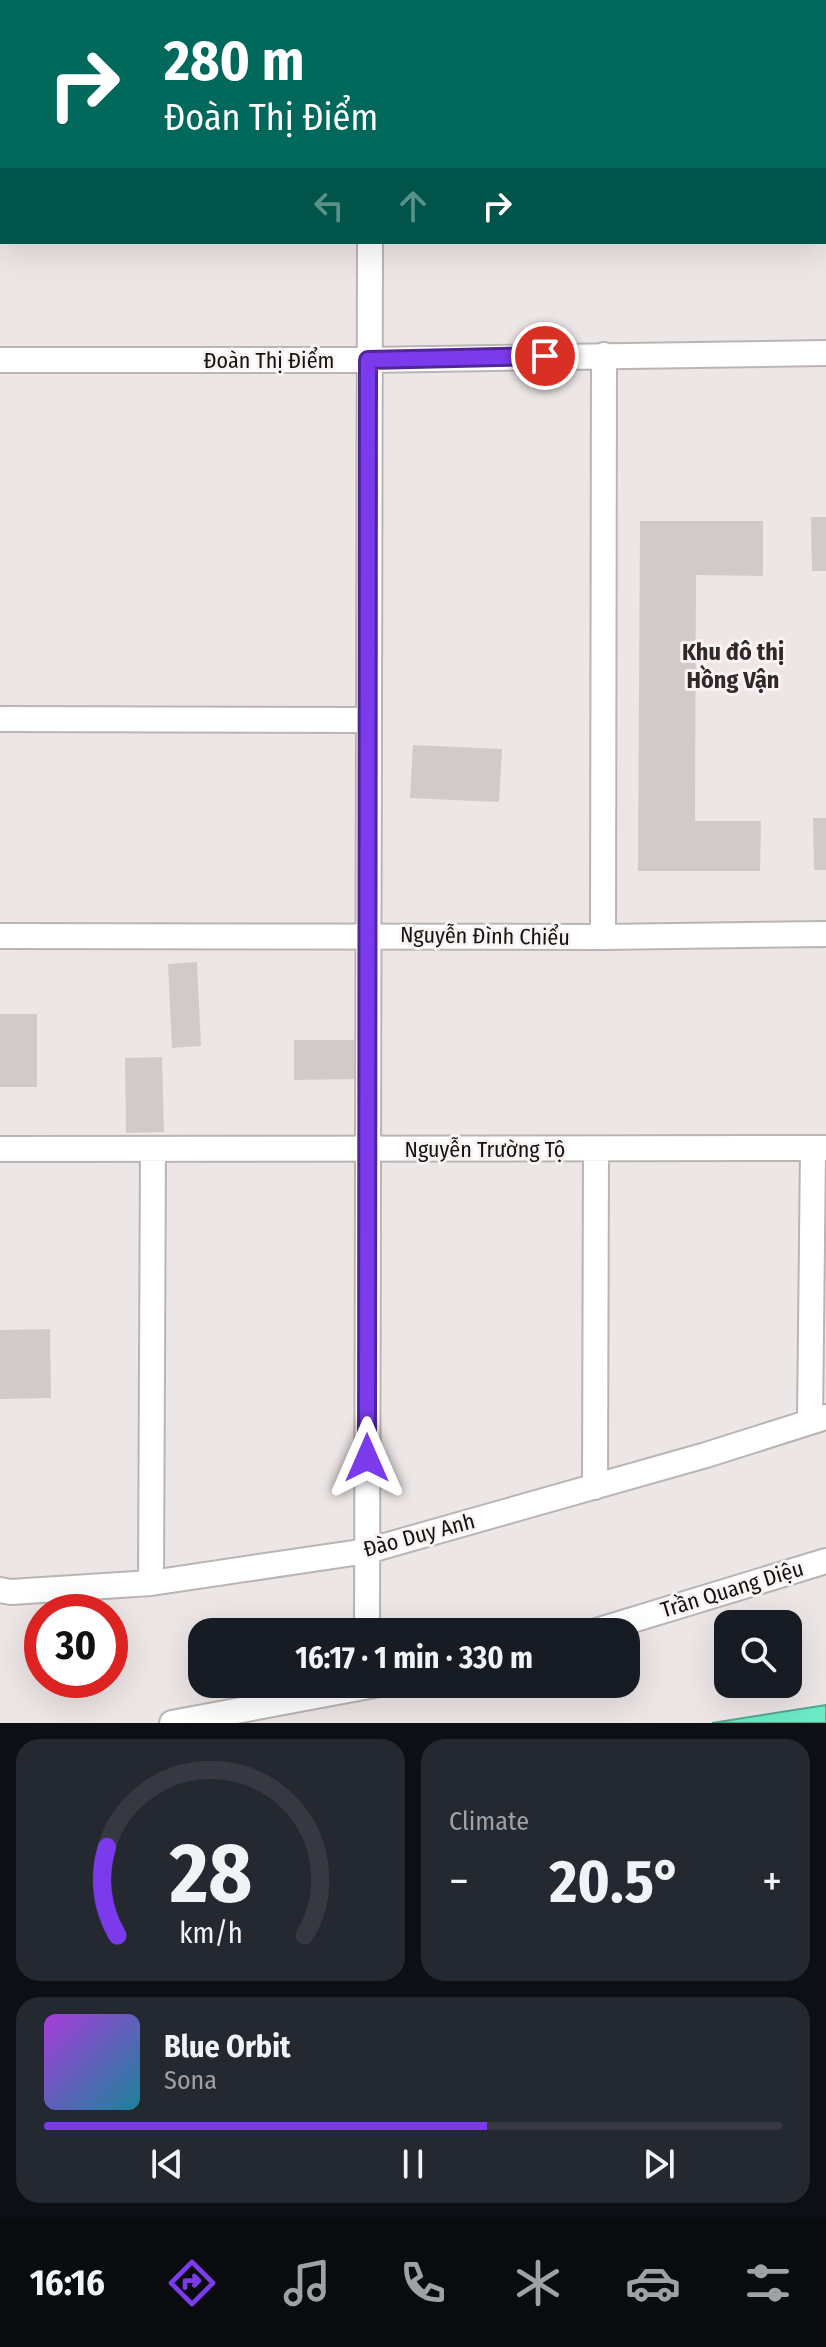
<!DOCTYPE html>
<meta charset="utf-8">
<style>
body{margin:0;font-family:"Fira Sans Condensed",sans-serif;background:#242831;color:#f1f3f6;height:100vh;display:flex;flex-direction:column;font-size:30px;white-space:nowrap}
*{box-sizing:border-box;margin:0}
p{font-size:26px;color:#9ea1a6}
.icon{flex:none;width:44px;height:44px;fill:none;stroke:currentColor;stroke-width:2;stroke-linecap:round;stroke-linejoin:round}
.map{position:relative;height:1723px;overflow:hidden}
.sheet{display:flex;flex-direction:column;gap:16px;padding:16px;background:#0d0f14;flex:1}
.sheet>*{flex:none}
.banner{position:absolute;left:0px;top:0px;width:826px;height:244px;box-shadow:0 8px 32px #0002;background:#00695c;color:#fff;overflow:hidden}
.buttons{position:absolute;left:714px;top:1610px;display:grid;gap:16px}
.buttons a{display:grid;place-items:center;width:88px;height:88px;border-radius:16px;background:#171b24;box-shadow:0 8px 32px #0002;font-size:40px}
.speed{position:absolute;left:24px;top:1594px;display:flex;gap:16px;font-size:40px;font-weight:700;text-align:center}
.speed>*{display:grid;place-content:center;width:104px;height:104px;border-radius:50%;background:#171b24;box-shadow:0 8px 32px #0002;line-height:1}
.speed .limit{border:12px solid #d22;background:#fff;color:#111}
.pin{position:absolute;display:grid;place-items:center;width:68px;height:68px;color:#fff;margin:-34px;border:4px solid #fff;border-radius:50%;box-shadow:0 2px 8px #0007}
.me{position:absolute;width:88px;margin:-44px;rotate:0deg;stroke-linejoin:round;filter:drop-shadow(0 0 6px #0008)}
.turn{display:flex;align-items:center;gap:28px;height:168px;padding:0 32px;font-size:36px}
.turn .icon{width:104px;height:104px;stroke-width:2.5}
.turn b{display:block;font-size:56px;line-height:68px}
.lanes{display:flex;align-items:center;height:76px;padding:0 32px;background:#0003;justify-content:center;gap:40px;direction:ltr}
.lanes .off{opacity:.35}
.big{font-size:60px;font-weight:700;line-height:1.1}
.sheet .tile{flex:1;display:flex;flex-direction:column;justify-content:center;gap:12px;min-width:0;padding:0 28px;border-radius:24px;background:#242831}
.sheet .dial{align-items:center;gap:0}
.dial svg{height:208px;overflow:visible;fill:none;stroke:#363941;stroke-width:7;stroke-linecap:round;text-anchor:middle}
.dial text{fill:#f1f3f6;stroke:none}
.song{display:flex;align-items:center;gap:24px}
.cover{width:96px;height:96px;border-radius:12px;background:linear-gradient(135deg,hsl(280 70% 55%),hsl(190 70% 35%))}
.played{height:8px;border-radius:4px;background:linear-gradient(90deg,#7c3aed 60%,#363941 60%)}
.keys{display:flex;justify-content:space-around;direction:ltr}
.heat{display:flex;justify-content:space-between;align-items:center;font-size:44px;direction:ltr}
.sheet .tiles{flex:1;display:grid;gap:16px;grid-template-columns:1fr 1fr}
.tile:last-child{grid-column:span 2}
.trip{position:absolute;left:188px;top:1618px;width:452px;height:80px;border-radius:24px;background:#171b24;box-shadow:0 8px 32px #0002;font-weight:700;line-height:80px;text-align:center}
.tabs{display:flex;height:128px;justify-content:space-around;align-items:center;background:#090b0e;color:#9ea1a6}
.tabs .icon{width:56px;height:56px}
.tabs .selected{color:#7c3aed}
.tabs b{font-size:36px;color:#f1f3f6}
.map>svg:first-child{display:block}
.water{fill:#6ceac6;stroke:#52a990;stroke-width:2}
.building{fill:#d1cacb}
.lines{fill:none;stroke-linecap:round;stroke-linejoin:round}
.minor-casing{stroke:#bbb4b4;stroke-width:28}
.minor{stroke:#fff;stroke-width:24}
.route-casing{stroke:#51269a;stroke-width:20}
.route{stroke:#7c3aed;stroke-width:14}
.labels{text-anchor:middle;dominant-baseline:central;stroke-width:6;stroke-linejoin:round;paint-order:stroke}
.street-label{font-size:22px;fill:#151212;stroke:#faf3f3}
.neighbourhood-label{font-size:24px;font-weight:bold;fill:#2f292a;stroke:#faf3f3}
</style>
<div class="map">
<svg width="826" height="1723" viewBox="0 0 826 1723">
<rect width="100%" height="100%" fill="#ede6e6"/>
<path class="water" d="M 826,1705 L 826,1723 L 712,1723 Z"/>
<path class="building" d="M 811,517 L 826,517 L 826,571 L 812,571 Z
M 640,521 L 763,521 L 763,576 L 696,575 L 695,821 L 761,821 L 760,871 L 638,871 Z
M 413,745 L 502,749 L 499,802 L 410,798 Z
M 813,818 L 826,818 L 826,870 L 814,870 Z
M 197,962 L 201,1046 L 172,1048 L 168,964 Z
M 0,1014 L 37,1014 L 37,1087 L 0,1087 Z
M 294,1040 L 355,1040 L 356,1079 L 294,1080 Z
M 162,1057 L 164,1132 L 126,1133 L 125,1058 Z
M 50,1329 L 51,1398 L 0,1399 L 0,1330 Z"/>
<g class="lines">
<defs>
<path id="minor" d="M 372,2 L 372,0
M 763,2 L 763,0
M 824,105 L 826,105
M 0,117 L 2,117
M 0,360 L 368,360 L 826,353
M 0,719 L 368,720
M 0,936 L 603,937 L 826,934
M 603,937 L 604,355
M 0,1149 L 826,1148
M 810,1422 L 813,1148
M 595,1487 L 596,1149
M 151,1583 L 153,1149
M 0,1590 L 11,1592 L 151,1583 L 367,1551 L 706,1455 L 826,1417
M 367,1632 L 370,242
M 593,1632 L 826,1561
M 172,1723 L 380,1684"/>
</defs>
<use href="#minor" class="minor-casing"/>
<use href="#minor" class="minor"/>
</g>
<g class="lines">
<defs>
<path id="route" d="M 367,1458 L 368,360 L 545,356"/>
</defs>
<use href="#route" class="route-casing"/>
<use href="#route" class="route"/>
</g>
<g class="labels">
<g class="street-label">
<text x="269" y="360">Đoàn Thị Điểm</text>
<text transform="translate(485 936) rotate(1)">Nguyễn Đình Chiểu</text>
<text x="485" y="1149">Nguyễn Trường Tộ</text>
<text transform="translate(419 1535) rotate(-15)">Đào Duy Anh</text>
<text transform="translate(732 1589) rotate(-17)">Trần Quang Diệu</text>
</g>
<g class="neighbourhood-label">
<text x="733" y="652">Khu đô thị<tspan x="733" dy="28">Hồng Vận</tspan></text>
</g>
</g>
</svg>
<div class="buttons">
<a><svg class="icon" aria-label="search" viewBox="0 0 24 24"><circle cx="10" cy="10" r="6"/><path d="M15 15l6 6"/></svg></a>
</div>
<div class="speed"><div class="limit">30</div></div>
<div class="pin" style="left:545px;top:356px;background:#d93025"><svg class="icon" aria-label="arrive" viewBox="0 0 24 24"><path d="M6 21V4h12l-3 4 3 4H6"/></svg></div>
<svg class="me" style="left:367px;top:1458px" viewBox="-20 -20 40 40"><path d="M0-17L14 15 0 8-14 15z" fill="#7c3aed" stroke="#fff" stroke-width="4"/></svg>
<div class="trip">16:17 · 1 min · 330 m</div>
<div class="banner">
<div class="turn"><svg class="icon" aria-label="right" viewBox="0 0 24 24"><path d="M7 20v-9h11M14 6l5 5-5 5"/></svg><div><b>280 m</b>Đoàn Thị Điểm</div></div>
<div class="lanes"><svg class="icon off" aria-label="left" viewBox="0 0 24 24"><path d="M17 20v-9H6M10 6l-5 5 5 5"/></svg><svg class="icon off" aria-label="ahead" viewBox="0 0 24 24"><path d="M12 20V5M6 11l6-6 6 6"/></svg><svg class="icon" aria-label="right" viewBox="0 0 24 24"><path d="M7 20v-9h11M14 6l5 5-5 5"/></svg></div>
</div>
</div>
<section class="sheet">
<div class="tiles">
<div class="tile dial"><svg viewBox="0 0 100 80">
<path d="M14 69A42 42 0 1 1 86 69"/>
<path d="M14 69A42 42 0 0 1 10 35" stroke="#7c3aed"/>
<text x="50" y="56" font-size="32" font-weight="700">28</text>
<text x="50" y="72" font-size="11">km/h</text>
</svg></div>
<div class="tile"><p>Climate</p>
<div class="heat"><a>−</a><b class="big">20.5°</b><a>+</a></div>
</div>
<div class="tile">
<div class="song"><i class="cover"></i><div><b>Blue Orbit</b><p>Sona</p></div></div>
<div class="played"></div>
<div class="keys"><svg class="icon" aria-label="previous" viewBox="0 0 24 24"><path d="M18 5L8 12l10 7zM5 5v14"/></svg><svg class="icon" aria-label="pause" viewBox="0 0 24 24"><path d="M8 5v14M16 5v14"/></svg><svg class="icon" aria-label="next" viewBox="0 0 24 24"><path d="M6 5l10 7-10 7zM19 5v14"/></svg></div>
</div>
</div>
</section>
<nav class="tabs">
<b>16:16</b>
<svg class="icon selected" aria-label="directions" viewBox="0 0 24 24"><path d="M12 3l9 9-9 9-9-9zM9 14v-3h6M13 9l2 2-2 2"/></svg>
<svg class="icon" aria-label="music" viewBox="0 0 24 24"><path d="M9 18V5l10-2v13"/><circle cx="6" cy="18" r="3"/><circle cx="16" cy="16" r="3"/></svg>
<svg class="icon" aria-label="phone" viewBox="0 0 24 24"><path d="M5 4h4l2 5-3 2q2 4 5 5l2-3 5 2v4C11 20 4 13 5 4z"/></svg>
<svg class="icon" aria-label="climate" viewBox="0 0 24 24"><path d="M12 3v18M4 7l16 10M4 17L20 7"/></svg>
<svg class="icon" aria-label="car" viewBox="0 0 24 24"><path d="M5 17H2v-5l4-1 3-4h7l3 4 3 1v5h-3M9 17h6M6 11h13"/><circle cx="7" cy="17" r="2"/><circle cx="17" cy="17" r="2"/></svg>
<svg class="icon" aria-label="filters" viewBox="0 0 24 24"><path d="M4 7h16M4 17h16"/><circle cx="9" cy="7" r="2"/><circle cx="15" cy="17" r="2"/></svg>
</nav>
